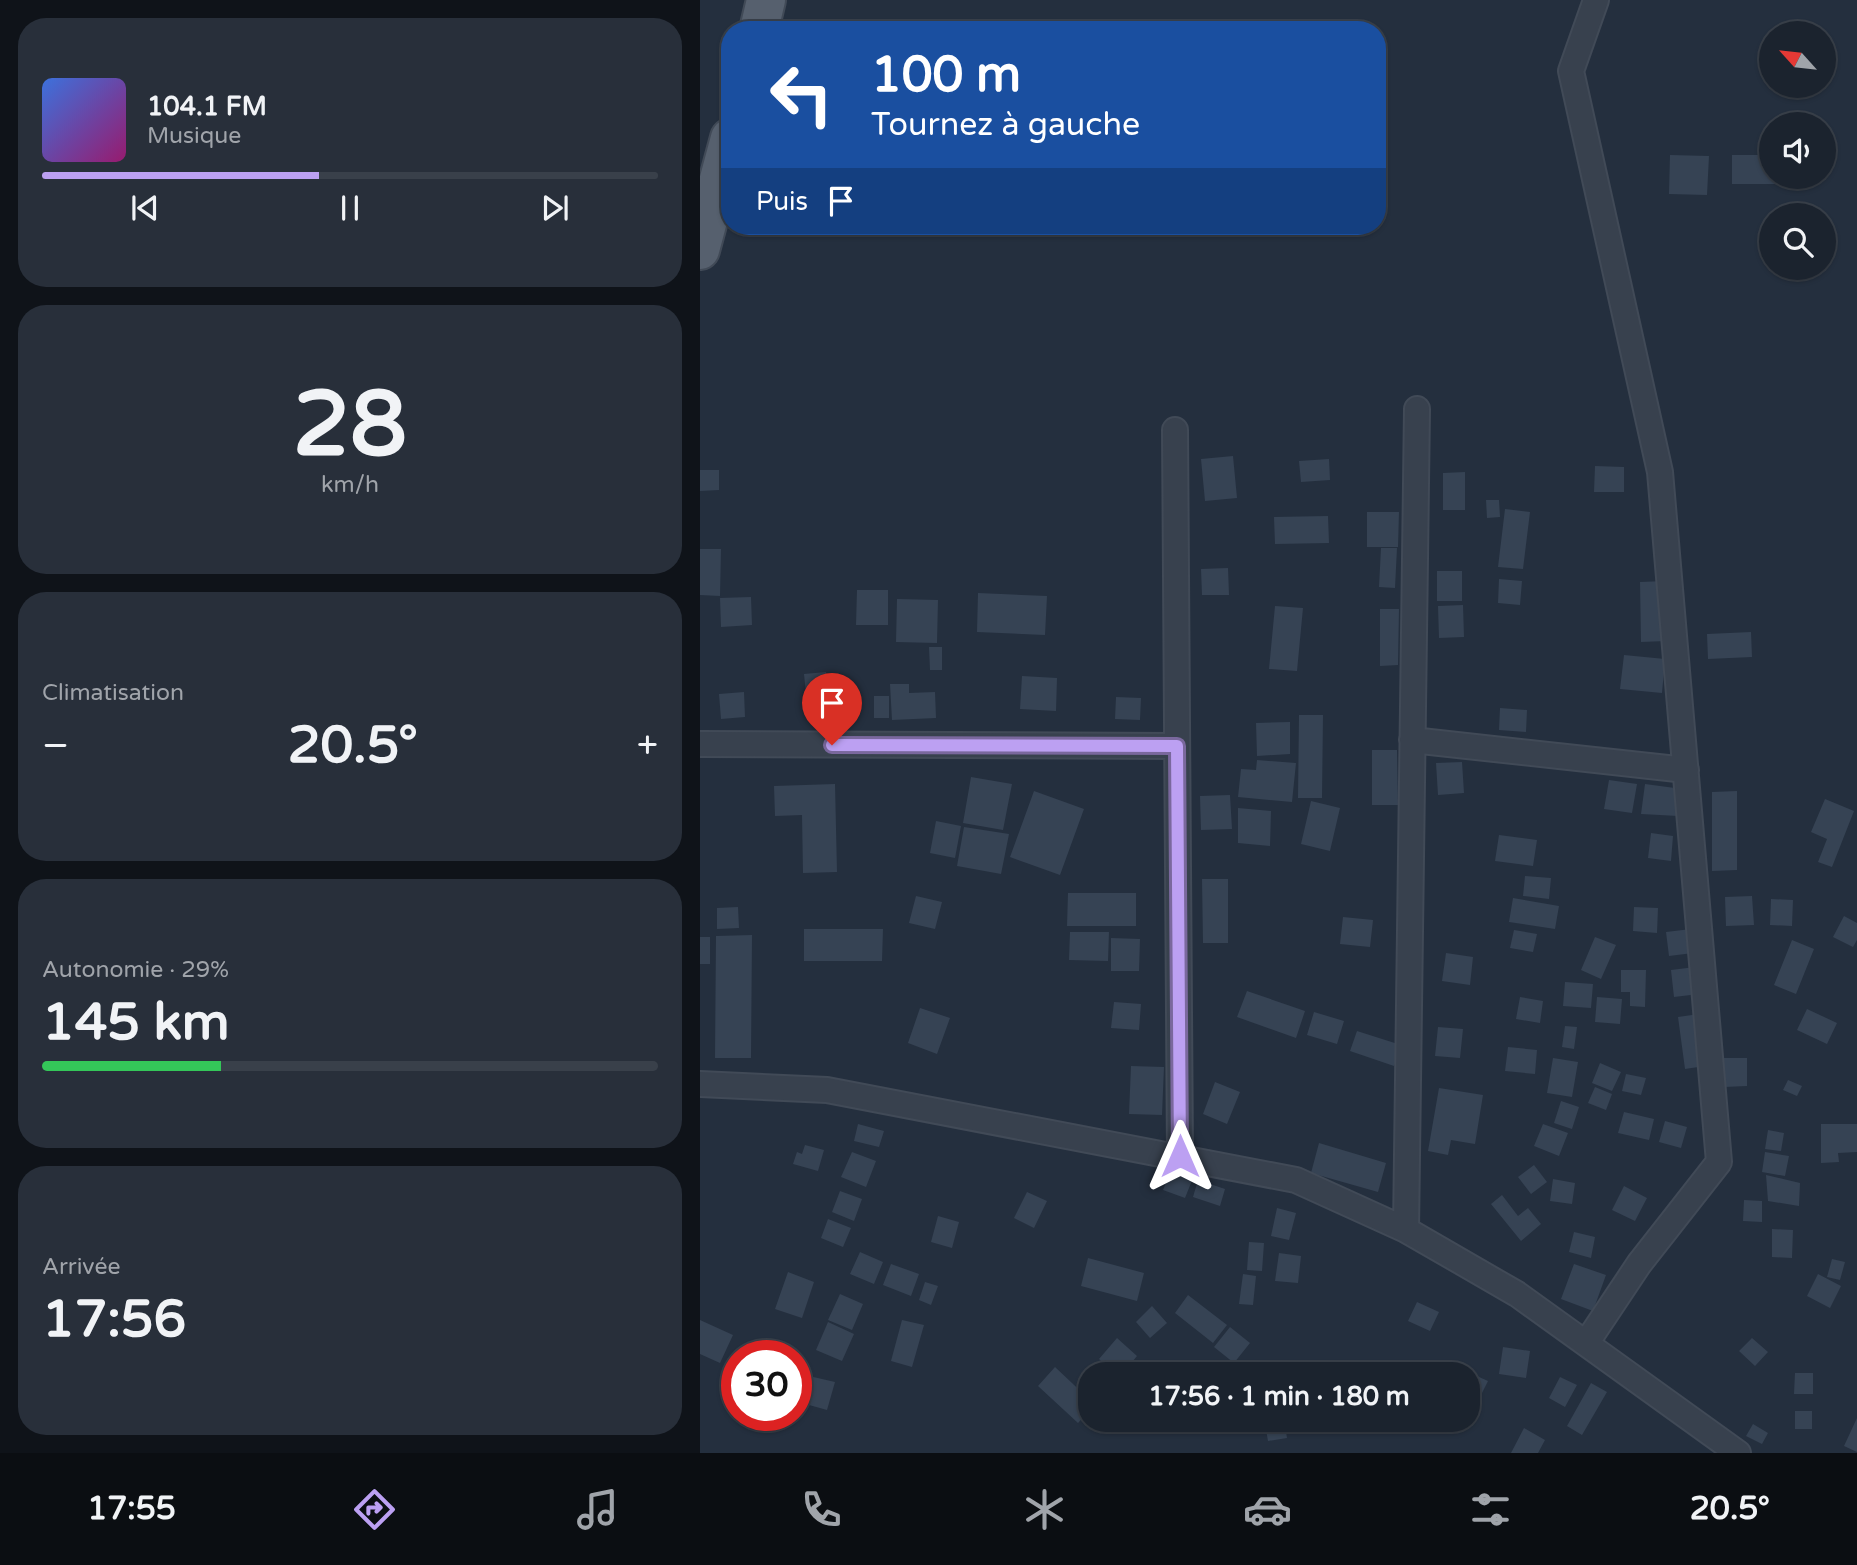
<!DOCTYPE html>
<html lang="fr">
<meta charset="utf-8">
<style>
body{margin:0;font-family:"Varela Round",sans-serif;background:#282f3a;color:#f1f3f6;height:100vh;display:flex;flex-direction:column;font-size:26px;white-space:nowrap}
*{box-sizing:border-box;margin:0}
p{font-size:23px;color:#a0a4aa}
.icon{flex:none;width:38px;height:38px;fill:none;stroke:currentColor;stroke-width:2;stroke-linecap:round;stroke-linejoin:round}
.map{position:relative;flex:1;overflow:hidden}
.sheet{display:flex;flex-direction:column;gap:18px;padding:18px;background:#0f1319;width:700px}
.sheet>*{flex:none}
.hud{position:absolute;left:21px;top:21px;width:665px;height:214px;border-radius:28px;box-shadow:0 2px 5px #0004,0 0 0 2px #39404a;background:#1a4fa0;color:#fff;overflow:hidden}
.needle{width:46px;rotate:297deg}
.fabs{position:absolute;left:1059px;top:21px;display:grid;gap:14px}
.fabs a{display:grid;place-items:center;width:77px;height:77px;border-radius:50%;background:#1b232e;box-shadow:0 2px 5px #0004,0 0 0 2px #39404a;font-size:35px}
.speed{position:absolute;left:21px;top:1340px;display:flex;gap:14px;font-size:35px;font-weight:700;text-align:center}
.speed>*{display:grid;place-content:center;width:91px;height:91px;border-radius:50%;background:#1b232e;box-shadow:0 2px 5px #0004,0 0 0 2px #39404a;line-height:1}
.speed .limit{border:10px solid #d22;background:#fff;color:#111}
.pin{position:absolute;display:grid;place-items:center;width:60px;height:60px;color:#fff;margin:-72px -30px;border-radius:50% 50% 50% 0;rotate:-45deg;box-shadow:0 0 7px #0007}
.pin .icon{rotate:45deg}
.me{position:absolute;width:77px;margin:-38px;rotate:0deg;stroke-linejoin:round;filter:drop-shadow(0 0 5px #0008)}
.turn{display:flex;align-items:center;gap:24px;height:147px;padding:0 35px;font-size:32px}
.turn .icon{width:91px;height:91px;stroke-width:2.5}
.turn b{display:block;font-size:49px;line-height:60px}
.then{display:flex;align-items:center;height:66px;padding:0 35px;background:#0003;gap:14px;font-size:26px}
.big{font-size:52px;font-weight:700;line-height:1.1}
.sheet .tile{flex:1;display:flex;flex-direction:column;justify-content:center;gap:10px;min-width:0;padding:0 24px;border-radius:28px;background:#282f3a}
.sheet .dial{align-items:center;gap:0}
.dial b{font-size:91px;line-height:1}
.song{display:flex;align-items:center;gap:21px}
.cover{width:84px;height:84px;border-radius:10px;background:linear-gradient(135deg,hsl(220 70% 55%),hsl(320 70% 35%))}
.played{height:7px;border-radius:4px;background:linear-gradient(90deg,#bca0f2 45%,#39404a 45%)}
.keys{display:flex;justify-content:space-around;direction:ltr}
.heat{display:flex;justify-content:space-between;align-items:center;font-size:38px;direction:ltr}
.charge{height:10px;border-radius:5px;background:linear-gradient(90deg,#34c759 29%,#39404a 0)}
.trip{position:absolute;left:378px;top:1362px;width:402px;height:70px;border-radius:28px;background:#1b232e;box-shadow:0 2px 5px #0004,0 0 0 2px #39404a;font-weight:700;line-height:70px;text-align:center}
.menu{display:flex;height:112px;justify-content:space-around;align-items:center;background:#0b0e12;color:#a0a4aa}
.menu .icon{width:49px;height:49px}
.menu .active{color:#bca0f2}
.menu b{font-size:32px;color:#f1f3f6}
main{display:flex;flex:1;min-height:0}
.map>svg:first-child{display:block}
.building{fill:#364354}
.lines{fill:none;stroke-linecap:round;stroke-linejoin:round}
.minor-casing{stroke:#414a57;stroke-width:28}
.primary-casing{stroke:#414a57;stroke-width:42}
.minor{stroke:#38414e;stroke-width:24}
.primary{stroke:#56606e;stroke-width:38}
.route-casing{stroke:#7a689d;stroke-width:18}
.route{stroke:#bca0f2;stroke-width:12}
</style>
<main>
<section class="sheet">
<div class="tile">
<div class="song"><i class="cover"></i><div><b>104.1 FM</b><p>Musique</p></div></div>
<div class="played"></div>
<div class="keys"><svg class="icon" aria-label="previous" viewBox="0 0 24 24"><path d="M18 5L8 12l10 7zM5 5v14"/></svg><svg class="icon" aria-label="pause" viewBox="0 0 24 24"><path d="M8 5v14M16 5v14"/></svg><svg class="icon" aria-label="next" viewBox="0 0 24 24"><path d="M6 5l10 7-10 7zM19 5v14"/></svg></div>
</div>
<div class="tile dial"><b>28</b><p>km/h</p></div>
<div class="tile"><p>Climatisation</p>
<div class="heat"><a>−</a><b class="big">20.5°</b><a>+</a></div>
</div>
<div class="tile"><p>Autonomie · 29%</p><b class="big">145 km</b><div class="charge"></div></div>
<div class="tile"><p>Arrivée</p><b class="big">17:56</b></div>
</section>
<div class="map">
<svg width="1157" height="1453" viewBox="0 0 1157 1453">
<rect width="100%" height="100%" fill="#242f3e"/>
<path class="building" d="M 970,155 L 1009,156 L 1007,195 L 969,194 Z
M 1032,155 L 1071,155 L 1071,177 L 1084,177 L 1084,184 L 1032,184 Z
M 533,456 L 537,498 L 505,501 L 501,459 Z
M 629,459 L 630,480 L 601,482 L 599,461 Z
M 895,466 L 924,467 L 924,492 L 894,492 Z
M 0,470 L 19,470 L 19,490 L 0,491 Z
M 765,472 L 765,510 L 743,510 L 743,473 Z
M 786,500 L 799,500 L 800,517 L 787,518 Z
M 805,509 L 830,512 L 823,569 L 798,567 Z
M 667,512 L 699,512 L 698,547 L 667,547 Z
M 628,516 L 629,543 L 575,544 L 574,517 Z
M 681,548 L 697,548 L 695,588 L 679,587 Z
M 0,549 L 21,549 L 20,596 L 0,595 Z
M 528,568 L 529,595 L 502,595 L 501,569 Z
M 737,571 L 762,571 L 762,601 L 737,601 Z
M 799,579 L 822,581 L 820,605 L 798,603 Z
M 965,581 L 966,641 L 941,642 L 940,582 Z
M 157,590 L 188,590 L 188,625 L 156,625 Z
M 278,593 L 347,596 L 345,635 L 277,632 Z
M 51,597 L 52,625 L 21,627 L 20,598 Z
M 197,599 L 238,600 L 237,643 L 196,642 Z
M 763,605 L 764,637 L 739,638 L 738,606 Z
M 575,606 L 603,608 L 597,671 L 569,669 Z
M 680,609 L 699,609 L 698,665 L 680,666 Z
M 1051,632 L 1052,657 L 1008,659 L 1007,634 Z
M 229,647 L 242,647 L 242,670 L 230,670 Z
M 924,655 L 965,659 L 962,693 L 920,689 Z
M 126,672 L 128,693 L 106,694 L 104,674 Z
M 322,676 L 357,678 L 356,711 L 320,709 Z
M 190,684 L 209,684 L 209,693 L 235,692 L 236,718 L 192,720 Z
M 44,692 L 45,717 L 21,719 L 19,694 Z
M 174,696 L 189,696 L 189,718 L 174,718 Z
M 416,697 L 441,698 L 440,720 L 415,719 Z
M 800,708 L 827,710 L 826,732 L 799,730 Z
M 599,715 L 623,715 L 622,798 L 598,798 Z
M 590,722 L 590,754 L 557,756 L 556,723 Z
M 672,750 L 697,750 L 698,805 L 672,805 Z
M 557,760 L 596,763 L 592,802 L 538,797 L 541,769 L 556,770 Z
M 762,762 L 764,793 L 738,795 L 736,763 Z
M 271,777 L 312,784 L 303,830 L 263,823 Z
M 909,780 L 937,784 L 932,813 L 904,809 Z
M 135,784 L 137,872 L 103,873 L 102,815 L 75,816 L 74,786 Z
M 945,784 L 975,788 L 978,816 L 941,814 Z
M 334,791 L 384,809 L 360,875 L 310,857 Z
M 1037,791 L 1037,870 L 1012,871 L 1012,792 Z
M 530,795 L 532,829 L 501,830 L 500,796 Z
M 1125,799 L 1154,811 L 1132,867 L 1118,862 L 1127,839 L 1111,832 Z
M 611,801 L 640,808 L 630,851 L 601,844 Z
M 538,808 L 571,811 L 570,846 L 538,843 Z
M 236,821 L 261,826 L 255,858 L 230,853 Z
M 264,827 L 309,834 L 301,874 L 257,866 Z
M 951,833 L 973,836 L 971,861 L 948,858 Z
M 799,835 L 837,840 L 833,866 L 795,861 Z
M 825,876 L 851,878 L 849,899 L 823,896 Z
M 502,879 L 528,879 L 528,943 L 503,943 Z
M 368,893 L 436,893 L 436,926 L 367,926 Z
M 216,896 L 242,902 L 235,929 L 209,923 Z
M 1052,896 L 1054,925 L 1026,926 L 1025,897 Z
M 813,898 L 859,906 L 855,929 L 809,922 Z
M 1071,899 L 1093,900 L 1092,926 L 1070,925 Z
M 38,907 L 39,928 L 17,929 L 17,908 Z
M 934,907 L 958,908 L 957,933 L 933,931 Z
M 1144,916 L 1157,923 L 1157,940 L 1153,947 L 1133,937 Z
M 643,917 L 673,920 L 670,947 L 640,944 Z
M 104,929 L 183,929 L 182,961 L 104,961 Z
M 991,929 L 993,953 L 969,956 L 966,932 Z
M 814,930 L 837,934 L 833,952 L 810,948 Z
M 370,932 L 409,932 L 408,961 L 369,960 Z
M 52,935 L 51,1058 L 15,1058 L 16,936 Z
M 0,937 L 10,937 L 10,964 L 0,964 Z
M 895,937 L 916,945 L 901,979 L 881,970 Z
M 411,938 L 440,939 L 439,971 L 411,971 Z
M 1092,940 L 1114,949 L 1096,994 L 1074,985 Z
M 746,953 L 773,957 L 770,985 L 742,981 Z
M 995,967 L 999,994 L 974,997 L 971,970 Z
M 921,970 L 946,970 L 945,1007 L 930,1006 L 930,992 L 921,992 Z
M 865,982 L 893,984 L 891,1008 L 863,1006 Z
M 547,991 L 605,1011 L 596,1038 L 537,1017 Z
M 820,997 L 843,1001 L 840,1023 L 816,1019 Z
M 897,997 L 922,999 L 920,1024 L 895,1022 Z
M 414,1002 L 441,1004 L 439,1030 L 411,1028 Z
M 220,1008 L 250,1018 L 237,1054 L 208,1043 Z
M 1107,1009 L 1137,1023 L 1127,1044 L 1097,1030 Z
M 614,1012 L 644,1021 L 637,1044 L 607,1035 Z
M 999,1014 L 1005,1066 L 985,1069 L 978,1017 Z
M 865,1026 L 877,1027 L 874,1049 L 862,1047 Z
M 738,1027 L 763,1029 L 760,1058 L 735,1056 Z
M 657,1031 L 701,1045 L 694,1066 L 650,1051 Z
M 808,1047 L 837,1050 L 835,1074 L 805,1071 Z
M 853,1058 L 878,1062 L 872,1097 L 847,1093 Z
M 1024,1058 L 1047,1058 L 1047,1086 L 1024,1087 Z
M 900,1063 L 921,1072 L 912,1091 L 892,1083 Z
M 431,1066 L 464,1067 L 462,1115 L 429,1114 Z
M 926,1074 L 946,1078 L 941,1095 L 922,1091 Z
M 1088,1080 L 1102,1086 L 1097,1096 L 1083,1090 Z
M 515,1082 L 540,1092 L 527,1124 L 503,1114 Z
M 895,1087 L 912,1094 L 906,1110 L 888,1103 Z
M 739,1088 L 783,1095 L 775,1144 L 751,1140 L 748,1155 L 728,1151 Z
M 861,1101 L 879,1107 L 872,1129 L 854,1123 Z
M 924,1112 L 954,1119 L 949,1140 L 918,1133 Z
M 965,1121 L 987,1127 L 981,1148 L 959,1142 Z
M 158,1124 L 184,1131 L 179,1147 L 154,1141 Z
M 843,1124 L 868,1133 L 859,1156 L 834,1146 Z
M 1121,1124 L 1157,1124 L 1157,1152 L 1138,1153 L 1139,1162 L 1121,1163 Z
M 1068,1130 L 1084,1133 L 1081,1151 L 1065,1149 Z
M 619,1143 L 686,1163 L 678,1192 L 611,1173 Z
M 105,1145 L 124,1150 L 118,1171 L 93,1164 L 97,1152 L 102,1154 Z
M 152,1152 L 176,1161 L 166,1187 L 141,1177 Z
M 1065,1152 L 1089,1156 L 1085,1176 L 1062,1172 Z
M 473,1165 L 495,1173 L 485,1198 L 463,1190 Z
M 834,1165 L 847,1182 L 831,1194 L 818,1177 Z
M 1066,1175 L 1100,1183 L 1099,1206 L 1068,1201 Z
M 853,1179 L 875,1183 L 872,1204 L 850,1201 Z
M 498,1180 L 525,1189 L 520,1206 L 493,1197 Z
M 924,1186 L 947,1198 L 935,1221 L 912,1210 Z
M 140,1191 L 162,1199 L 154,1221 L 132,1212 Z
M 327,1192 L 347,1201 L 334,1228 L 314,1218 Z
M 802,1195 L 818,1216 L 828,1208 L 841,1224 L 821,1241 L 791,1204 Z
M 1044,1200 L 1062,1201 L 1062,1222 L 1043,1221 Z
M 577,1208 L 596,1213 L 589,1240 L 571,1236 Z
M 238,1216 L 259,1222 L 252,1248 L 231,1242 Z
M 128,1219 L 151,1228 L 143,1247 L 121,1238 Z
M 1072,1229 L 1093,1230 L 1092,1258 L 1072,1257 Z
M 874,1232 L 895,1237 L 891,1258 L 869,1252 Z
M 549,1242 L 564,1243 L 562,1271 L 547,1270 Z
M 160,1252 L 183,1262 L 174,1284 L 150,1274 Z
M 579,1253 L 601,1256 L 598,1283 L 575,1281 Z
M 388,1258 L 444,1273 L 437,1301 L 381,1286 Z
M 1132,1259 L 1145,1262 L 1140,1280 L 1127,1277 Z
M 191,1264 L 219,1274 L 211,1296 L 183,1285 Z
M 874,1264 L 906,1275 L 893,1311 L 861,1299 Z
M 88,1272 L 114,1282 L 102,1318 L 75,1309 Z
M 543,1274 L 556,1276 L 553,1305 L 539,1304 Z
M 1118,1274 L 1141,1286 L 1130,1308 L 1107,1296 Z
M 225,1282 L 238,1286 L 231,1305 L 219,1300 Z
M 140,1294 L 163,1304 L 152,1330 L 128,1320 Z
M 488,1295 L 527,1325 L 513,1343 L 475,1313 Z
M 717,1302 L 739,1312 L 730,1331 L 708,1321 Z
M 452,1306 L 467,1323 L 450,1338 L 436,1322 Z
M 0,1320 L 33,1335 L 20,1363 L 0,1354 Z
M 202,1320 L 224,1325 L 212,1367 L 191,1361 Z
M 128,1322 L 154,1334 L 142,1361 L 116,1350 Z
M 530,1327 L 550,1343 L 534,1363 L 514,1347 Z
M 417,1338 L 437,1356 L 422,1374 L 415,1374 L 399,1359 Z
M 1052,1338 L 1068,1352 L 1055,1366 L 1039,1351 Z
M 803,1347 L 830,1351 L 826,1378 L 799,1374 Z
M 436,1364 L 450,1372 L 449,1374 L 432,1374 Z
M 355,1367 L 390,1400 L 390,1410 L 378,1423 L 338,1386 Z
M 768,1372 L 788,1381 L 778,1401 L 768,1396 Z
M 1095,1373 L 1113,1373 L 1113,1394 L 1094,1394 Z
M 109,1376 L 135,1382 L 127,1410 L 102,1403 Z
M 860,1377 L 877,1385 L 865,1407 L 849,1398 Z
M 891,1383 L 907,1392 L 882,1435 L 867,1426 Z
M 1095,1411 L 1112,1411 L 1112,1429 L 1095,1429 Z
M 1157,1418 L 1157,1452 L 1144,1446 Z
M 453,1419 L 479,1419 L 463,1432 Z
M 564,1419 L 584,1419 L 587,1438 L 568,1441 Z
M 614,1419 L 641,1419 L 635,1434 L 611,1425 Z
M 669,1419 L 707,1419 L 702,1433 Z
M 1053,1424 L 1068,1433 L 1062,1444 L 1046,1436 Z
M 824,1428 L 845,1440 L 838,1453 L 811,1453 Z"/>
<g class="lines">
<defs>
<path id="minor" d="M 475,430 L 480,1156
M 712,740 L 986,770
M 0,744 L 477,746
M 0,1084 L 127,1090 L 596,1180 L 706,1230 L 817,1294 L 1038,1453
M 706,1230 L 717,409
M 887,1342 L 939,1264 L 1019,1162 L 960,472 L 871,71 L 896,0"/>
<path id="primary" d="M 59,30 L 66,0
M 0,250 L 30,138"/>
</defs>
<use href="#minor" class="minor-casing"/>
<use href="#primary" class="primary-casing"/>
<use href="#minor" class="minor"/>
<use href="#primary" class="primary"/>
</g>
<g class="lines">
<defs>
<path id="route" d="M 132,745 L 477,746 L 480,1156"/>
</defs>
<use href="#route" class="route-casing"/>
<use href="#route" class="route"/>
</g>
</svg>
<div class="fabs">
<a><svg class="needle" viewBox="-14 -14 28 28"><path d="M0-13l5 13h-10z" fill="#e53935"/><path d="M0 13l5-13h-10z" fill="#a0a4aa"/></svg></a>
<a><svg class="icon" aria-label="sound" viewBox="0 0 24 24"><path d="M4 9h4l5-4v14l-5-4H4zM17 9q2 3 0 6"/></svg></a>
<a><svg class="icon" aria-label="search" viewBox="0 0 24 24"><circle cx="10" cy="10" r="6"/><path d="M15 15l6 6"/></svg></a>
</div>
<div class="speed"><div class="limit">30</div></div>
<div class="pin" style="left:132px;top:745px;background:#d93025"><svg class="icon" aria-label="arrive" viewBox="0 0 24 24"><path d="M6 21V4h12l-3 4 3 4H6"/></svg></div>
<svg class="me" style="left:480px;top:1156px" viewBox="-20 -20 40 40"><path d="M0-17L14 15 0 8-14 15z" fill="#bca0f2" stroke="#fff" stroke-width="4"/></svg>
<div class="trip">17:56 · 1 min · 180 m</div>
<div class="hud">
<div class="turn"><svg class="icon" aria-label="left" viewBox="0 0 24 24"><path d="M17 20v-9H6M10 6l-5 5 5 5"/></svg><div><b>100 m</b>Tournez à gauche</div></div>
<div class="then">Puis<svg class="icon" aria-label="arrive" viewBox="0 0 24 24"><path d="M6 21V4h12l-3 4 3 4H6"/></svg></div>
</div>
</div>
</main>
<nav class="menu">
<b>17:55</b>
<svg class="icon active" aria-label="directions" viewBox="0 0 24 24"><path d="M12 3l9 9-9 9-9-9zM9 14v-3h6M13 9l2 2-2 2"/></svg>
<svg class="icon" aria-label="music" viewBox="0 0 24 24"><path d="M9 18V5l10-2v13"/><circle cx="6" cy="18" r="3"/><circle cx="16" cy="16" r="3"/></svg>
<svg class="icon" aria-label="phone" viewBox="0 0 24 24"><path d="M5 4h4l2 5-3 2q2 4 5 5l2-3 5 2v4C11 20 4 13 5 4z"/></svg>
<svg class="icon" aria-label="climate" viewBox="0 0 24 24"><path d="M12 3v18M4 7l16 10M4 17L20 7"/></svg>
<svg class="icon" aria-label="car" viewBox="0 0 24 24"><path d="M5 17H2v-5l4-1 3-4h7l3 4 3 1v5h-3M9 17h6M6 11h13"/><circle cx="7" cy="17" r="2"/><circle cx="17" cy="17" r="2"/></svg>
<svg class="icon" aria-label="filters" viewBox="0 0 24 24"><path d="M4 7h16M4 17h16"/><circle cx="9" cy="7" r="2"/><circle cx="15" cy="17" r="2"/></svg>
<b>20.5°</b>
</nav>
